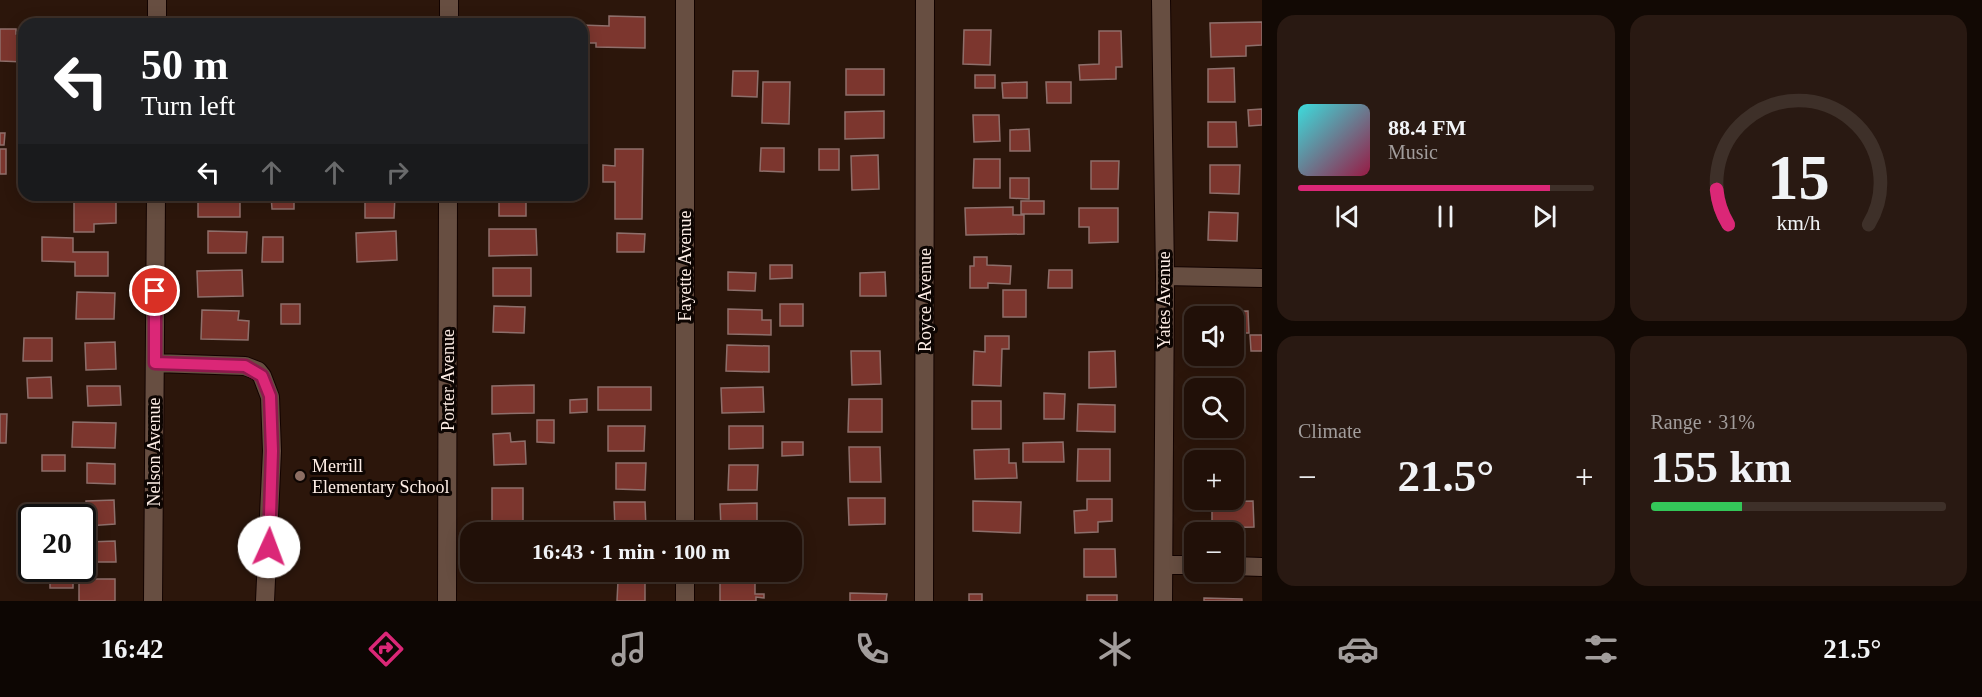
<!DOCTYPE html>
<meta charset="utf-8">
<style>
body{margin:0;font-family:Georgia,serif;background:#291912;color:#f1f3f6;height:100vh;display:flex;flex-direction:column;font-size:22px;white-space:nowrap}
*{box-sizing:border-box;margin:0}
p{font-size:20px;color:#a29d9c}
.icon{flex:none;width:33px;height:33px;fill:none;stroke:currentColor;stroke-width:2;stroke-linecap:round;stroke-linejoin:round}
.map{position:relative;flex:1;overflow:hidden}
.details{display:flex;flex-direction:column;gap:15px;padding:15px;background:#120904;width:720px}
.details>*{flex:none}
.hud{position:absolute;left:18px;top:18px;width:570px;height:183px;border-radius:18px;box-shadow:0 3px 15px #0003,0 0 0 2px #3e3029;background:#202124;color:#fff;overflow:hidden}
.controls{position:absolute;left:1184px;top:306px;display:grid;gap:12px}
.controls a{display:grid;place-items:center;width:60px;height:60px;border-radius:12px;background:#211008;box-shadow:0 3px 15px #0003,0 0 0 2px #3e3029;font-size:30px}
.speed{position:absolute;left:18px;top:504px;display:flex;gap:12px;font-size:30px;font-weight:700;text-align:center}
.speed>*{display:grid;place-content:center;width:78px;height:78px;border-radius:50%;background:#211008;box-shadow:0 3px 15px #0003,0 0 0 2px #3e3029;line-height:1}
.speed .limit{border:3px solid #111;border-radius:9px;background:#fff;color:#111}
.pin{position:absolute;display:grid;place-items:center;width:51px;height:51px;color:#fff;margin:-26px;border:3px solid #fff;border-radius:50%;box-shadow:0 2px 6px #0007}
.me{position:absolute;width:66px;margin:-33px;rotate:2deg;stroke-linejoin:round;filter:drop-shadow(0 0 4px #0008)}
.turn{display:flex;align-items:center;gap:21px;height:126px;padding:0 24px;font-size:27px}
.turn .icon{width:78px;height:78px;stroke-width:2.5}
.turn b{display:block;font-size:42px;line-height:51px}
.lanes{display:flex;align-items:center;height:57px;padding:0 24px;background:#0003;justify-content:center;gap:30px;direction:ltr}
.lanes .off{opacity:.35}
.big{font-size:45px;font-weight:600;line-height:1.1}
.details .tile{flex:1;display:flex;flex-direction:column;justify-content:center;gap:9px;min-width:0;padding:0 21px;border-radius:18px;background:#291912}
.details .dial{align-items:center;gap:0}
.dial svg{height:156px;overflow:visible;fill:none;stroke:#3e3029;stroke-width:7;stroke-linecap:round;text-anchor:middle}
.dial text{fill:#f1f3f6;stroke:none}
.song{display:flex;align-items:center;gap:18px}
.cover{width:72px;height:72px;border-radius:9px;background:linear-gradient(135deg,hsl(180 70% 55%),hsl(340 70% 35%))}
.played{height:6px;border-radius:3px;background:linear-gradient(90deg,#db2777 85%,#3e3029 85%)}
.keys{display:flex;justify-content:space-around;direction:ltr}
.heat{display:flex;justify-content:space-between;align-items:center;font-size:33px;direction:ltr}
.charge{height:9px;border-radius:4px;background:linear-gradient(90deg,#34c759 31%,#3e3029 0)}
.details .tiles{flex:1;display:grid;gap:15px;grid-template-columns:repeat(2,1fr)}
.trip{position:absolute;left:460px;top:522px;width:342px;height:60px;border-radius:18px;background:#211008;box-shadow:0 3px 15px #0003,0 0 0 2px #3e3029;font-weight:600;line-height:60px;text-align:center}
.dock{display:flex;height:96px;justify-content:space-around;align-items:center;background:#0d0603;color:#a29d9c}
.dock .icon{width:42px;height:42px}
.dock .active{color:#db2777}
.dock b{font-size:27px;color:#f1f3f6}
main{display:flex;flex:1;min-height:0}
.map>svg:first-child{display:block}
.building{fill:#7c362e;stroke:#8e6f6b;stroke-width:1.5}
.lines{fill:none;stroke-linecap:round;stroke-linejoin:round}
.minor-casing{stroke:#130300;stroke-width:20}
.minor{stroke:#674e41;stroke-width:18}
.route-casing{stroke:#8e194d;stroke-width:15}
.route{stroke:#db2777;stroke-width:10}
.education-dot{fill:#8d6e63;stroke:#0d0502;stroke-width:2}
.labels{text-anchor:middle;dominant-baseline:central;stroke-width:6;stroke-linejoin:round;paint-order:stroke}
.street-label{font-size:18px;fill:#feeee6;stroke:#0d0502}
.poi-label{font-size:18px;fill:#feeee6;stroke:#0d0502;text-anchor:start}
</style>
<main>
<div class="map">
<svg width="1262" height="601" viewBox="0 0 1262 601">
<rect width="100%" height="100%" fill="#2c160b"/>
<path class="building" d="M 609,16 L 645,17 L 645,48 L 596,47 L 596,43 L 582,43 L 582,25 L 609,26 Z
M 1262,22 L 1262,45 L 1246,46 L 1246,56 L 1211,57 L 1210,23 Z
M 0,29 L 16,29 L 16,34 L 24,34 L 24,62 L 0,61 Z
M 964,30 L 991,30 L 990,65 L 963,64 Z
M 1099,31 L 1121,31 L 1122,67 L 1116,67 L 1116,79 L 1080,80 L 1079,65 L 1099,64 Z
M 1234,68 L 1235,102 L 1208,102 L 1208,69 Z
M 846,69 L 884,69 L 884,95 L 846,95 Z
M 733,71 L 758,71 L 757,97 L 732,96 Z
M 975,75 L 995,75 L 995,88 L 975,88 Z
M 763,82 L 790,82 L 789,124 L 762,123 Z
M 1027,82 L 1027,98 L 1003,98 L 1002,83 Z
M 1046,82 L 1071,82 L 1071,103 L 1047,103 Z
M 582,107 L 589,107 L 587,126 L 582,126 Z
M 1262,109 L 1262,125 L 1249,126 L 1248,110 Z
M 884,111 L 884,138 L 845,139 L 845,112 Z
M 973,115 L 999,115 L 1000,141 L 974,142 Z
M 1208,122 L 1236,122 L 1237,147 L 1208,147 Z
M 1029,129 L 1030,151 L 1010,151 L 1010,130 Z
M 0,133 L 5,133 L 4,145 L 0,145 Z
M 761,148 L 784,148 L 784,172 L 760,171 Z
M 0,149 L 6,149 L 6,174 L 0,174 Z
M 615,149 L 643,149 L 642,219 L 615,219 L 615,182 L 603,182 L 603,165 L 615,166 Z
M 819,149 L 839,149 L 839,170 L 819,170 Z
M 878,155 L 879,189 L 852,190 L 851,156 Z
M 974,159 L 1000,159 L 1000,188 L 973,188 Z
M 1091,161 L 1119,161 L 1118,189 L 1091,189 Z
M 1210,165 L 1240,165 L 1239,194 L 1210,193 Z
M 1010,178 L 1029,178 L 1029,199 L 1010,198 Z
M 198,195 L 240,195 L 240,217 L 198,217 Z
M 271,195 L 294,195 L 294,209 L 272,209 Z
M 365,195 L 395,195 L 394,218 L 365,218 Z
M 499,195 L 526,195 L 526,216 L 499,216 Z
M 116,201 L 116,223 L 94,224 L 94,232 L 74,232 L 74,202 Z
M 1021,201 L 1044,201 L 1044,214 L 1021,214 Z
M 1013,207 L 1013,215 L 1024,215 L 1024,234 L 966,235 L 965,208 Z
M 1079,208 L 1118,208 L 1118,242 L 1089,243 L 1089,227 L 1079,227 Z
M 1209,212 L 1238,213 L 1237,241 L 1208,240 Z
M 489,229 L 536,229 L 537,255 L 489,256 Z
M 208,231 L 247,232 L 246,253 L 208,253 Z
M 396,231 L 397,260 L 357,262 L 356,233 Z
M 617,233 L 645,234 L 644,252 L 617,252 Z
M 42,237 L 73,238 L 73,252 L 108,252 L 108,276 L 75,276 L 75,262 L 42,261 Z
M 263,237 L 283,237 L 283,262 L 262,262 Z
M 974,257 L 987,257 L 987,265 L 1011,266 L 1010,284 L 988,283 L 988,288 L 970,288 L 970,266 L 974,266 Z
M 770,265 L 792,265 L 792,278 L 770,279 Z
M 493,268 L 531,268 L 531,296 L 493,296 Z
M 242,270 L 243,296 L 198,297 L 197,271 Z
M 1049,270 L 1072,270 L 1072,288 L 1048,288 Z
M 728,272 L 756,273 L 755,291 L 728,290 Z
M 885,272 L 886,296 L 860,296 L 860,273 Z
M 1003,290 L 1026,290 L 1026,317 L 1003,317 Z
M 77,292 L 115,293 L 114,319 L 76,319 Z
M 281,304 L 300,304 L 300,324 L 281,324 Z
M 780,304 L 803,304 L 803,326 L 780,326 Z
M 494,306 L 525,307 L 524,333 L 493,332 Z
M 728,309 L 762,310 L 762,320 L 771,320 L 771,335 L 728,334 Z
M 202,310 L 239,311 L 238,320 L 249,321 L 248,340 L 201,339 Z
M 1248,311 L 1249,333 L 1234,333 L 1234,340 L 1233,316 L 1208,316 L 1208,312 Z
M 1250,335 L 1262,335 L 1262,351 L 1251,351 Z
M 985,336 L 1009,336 L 1009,349 L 1002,349 L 1001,386 L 973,385 L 974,351 L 985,352 Z
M 24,338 L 52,338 L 52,361 L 23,361 Z
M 115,342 L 116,369 L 86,370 L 85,343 Z
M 727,345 L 769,346 L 769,372 L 726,371 Z
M 851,351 L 880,351 L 881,384 L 852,385 Z
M 1115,351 L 1116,387 L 1089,388 L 1089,352 Z
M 51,377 L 52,398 L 28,398 L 27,378 Z
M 534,385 L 534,413 L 492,414 L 492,386 Z
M 87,386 L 120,386 L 121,405 L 88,406 Z
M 598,387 L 651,387 L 651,410 L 598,410 Z
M 763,387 L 764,412 L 722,413 L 721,388 Z
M 1044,393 L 1065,394 L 1064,419 L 1044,419 Z
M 587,399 L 587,412 L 570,413 L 570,400 Z
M 849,399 L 882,399 L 882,432 L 848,432 Z
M 972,401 L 1001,401 L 1001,429 L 972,429 Z
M 1078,404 L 1115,405 L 1115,432 L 1077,431 Z
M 1233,405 L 1244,405 L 1243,433 L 1211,432 L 1211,428 L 1233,428 Z
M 0,414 L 7,414 L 6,443 L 0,443 Z
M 537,420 L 554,420 L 554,443 L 537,442 Z
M 73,422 L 116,423 L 115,448 L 72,447 Z
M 608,426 L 645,426 L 644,451 L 608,451 Z
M 729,426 L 763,426 L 763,448 L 729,449 Z
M 510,433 L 511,442 L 525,441 L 526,464 L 494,465 L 493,434 Z
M 782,442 L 803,442 L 803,455 L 782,456 Z
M 1063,442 L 1064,462 L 1023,462 L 1023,443 Z
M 849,447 L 880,447 L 881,482 L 850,482 Z
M 1009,449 L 1009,463 L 1016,463 L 1017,478 L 975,479 L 974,450 Z
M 1078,449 L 1110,449 L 1110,481 L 1077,481 Z
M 1210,451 L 1237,451 L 1237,481 L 1233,481 L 1233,460 L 1210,460 Z
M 42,455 L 65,455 L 65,471 L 42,471 Z
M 87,463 L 115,464 L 115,484 L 87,483 Z
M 616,463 L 646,463 L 645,490 L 616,489 Z
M 729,465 L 758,465 L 757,490 L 728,490 Z
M 492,488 L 523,488 L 523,522 L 492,522 Z
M 848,498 L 885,498 L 885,524 L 849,525 Z
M 1087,499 L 1112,499 L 1112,521 L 1098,522 L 1098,532 L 1075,533 L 1074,511 L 1087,510 Z
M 114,500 L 115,524 L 87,526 L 86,501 Z
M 973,501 L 1021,502 L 1020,533 L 973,531 Z
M 1253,501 L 1254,527 L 1212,528 L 1212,502 Z
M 614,502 L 645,502 L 646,529 L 615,529 Z
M 757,503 L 757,527 L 721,528 L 720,504 Z
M 115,541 L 116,562 L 88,562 L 88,542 Z
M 1084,549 L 1115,549 L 1116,577 L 1084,577 Z
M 504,572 L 525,572 L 525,577 L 504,577 Z
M 50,573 L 73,573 L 73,588 L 50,588 Z
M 79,579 L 115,579 L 115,601 L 79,601 Z
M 618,581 L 645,581 L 645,601 L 617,601 Z
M 720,581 L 755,582 L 755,594 L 764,594 L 764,598 L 756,597 L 756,601 L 720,601 Z
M 850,593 L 887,594 L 886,601 L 850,601 Z
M 969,594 L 982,594 L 982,601 L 969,601 Z
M 1087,595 L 1117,595 L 1117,601 L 1087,601 Z
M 1204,598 L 1242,599 L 1242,601 L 1204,601 Z"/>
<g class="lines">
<defs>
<path id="minor" d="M 1161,0 L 1165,276 L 1163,601
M 157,24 L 157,0
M 449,24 L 449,0
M 1165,276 L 1262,278
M 155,363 L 245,366 L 258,371 L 262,376 L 270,397 L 272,451 L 265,601
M 685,532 L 685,0
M 1164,565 L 1194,565
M 1233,566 L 1262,567
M 153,601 L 156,195
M 447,601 L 448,195
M 685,601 L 685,572
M 924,601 L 925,0"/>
</defs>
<use href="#minor" class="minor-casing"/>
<use href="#minor" class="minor"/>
</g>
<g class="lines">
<defs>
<path id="route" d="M 155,291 L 155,363 L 245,366 L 262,376 L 270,396 L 272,451 L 269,547"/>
</defs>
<use href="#route" class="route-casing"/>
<use href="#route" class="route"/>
</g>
<circle class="education-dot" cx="300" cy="476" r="6"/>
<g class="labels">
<g class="street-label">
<text transform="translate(685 266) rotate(-90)">Fayette Avenue</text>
<text transform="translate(925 300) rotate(-90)">Royce Avenue</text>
<text transform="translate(1164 300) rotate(-90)">Yates Avenue</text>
<text transform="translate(448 380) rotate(-90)">Porter Avenue</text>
<text transform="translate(154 452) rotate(-90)">Nelson Avenue</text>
</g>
<g class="poi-label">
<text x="312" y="466">Merrill<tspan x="312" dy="21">Elementary School</tspan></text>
</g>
</g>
</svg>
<div class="controls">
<a><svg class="icon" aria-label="sound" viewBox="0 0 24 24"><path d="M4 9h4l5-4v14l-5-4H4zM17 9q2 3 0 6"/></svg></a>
<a><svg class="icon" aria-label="search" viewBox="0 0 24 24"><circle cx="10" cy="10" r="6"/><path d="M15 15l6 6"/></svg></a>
<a>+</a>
<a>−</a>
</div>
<div class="speed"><div class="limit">20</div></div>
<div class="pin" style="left:155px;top:291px;background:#d93025"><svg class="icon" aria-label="arrive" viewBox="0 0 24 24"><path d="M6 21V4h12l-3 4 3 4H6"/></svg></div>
<svg class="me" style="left:269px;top:547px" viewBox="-20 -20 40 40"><circle r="19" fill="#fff"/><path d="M0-13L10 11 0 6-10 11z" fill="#db2777"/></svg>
<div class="trip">16:43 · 1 min · 100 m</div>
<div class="hud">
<div class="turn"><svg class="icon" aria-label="left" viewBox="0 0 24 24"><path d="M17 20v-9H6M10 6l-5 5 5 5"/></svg><div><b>50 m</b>Turn left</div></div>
<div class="lanes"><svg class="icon" aria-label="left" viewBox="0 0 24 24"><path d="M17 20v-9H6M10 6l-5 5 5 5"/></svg><svg class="icon off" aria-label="ahead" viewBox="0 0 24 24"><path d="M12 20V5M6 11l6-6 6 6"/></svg><svg class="icon off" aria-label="ahead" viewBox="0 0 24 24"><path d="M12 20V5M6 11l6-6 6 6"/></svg><svg class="icon off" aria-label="right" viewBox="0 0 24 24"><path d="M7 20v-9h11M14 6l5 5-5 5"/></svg></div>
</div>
</div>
<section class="details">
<div class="tiles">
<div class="tile">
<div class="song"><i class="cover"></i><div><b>88.4 FM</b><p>Music</p></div></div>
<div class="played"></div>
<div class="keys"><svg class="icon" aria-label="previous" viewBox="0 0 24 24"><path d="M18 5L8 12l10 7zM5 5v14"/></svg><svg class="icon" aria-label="pause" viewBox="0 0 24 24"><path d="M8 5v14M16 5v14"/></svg><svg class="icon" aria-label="next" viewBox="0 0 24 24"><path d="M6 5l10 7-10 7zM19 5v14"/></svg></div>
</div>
<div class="tile dial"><svg viewBox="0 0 100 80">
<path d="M14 69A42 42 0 1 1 86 69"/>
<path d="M14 69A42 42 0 0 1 8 51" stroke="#db2777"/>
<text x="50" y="56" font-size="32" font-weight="700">15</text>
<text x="50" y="72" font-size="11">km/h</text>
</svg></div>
<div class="tile"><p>Climate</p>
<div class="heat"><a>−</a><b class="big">21.5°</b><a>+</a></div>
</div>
<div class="tile"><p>Range · 31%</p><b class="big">155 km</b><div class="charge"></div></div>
</div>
</section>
</main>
<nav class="dock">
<b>16:42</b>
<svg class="icon active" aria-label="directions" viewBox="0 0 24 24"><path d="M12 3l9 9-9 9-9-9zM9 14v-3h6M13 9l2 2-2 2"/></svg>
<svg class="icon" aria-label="music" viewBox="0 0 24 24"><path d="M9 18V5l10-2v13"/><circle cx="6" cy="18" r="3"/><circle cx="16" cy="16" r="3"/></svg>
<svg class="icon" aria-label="phone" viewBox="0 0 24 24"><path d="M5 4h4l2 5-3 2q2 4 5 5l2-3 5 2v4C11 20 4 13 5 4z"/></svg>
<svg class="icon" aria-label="climate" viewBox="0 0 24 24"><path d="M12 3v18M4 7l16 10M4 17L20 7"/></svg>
<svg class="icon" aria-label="car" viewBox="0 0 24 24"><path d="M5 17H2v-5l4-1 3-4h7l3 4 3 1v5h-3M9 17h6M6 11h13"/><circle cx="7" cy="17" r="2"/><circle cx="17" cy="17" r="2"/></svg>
<svg class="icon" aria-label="filters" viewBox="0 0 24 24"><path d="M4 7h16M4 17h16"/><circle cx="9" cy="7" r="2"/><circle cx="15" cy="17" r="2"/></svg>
<b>21.5°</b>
</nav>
